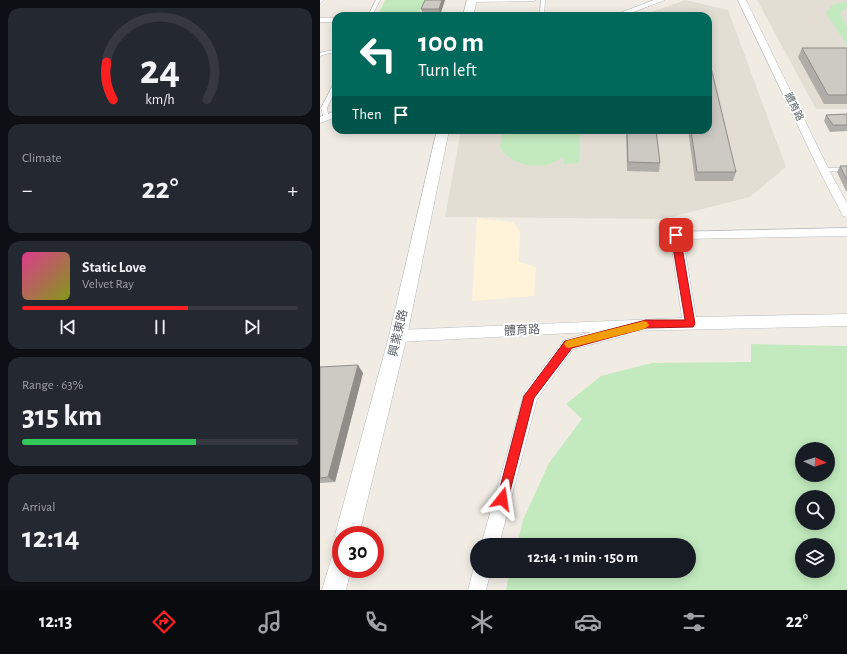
<!DOCTYPE html>
<meta charset="utf-8">
<style>
body{margin:0;font-family:"Alegreya Sans","Noto Sans TC",sans-serif;background:#242831;color:#f1f3f6;height:100vh;display:flex;flex-direction:column;font-size:15px;white-space:nowrap}
*{box-sizing:border-box;margin:0}
p{font-size:13px;color:#9ea1a6}
.icon{flex:none;width:22px;height:22px;fill:none;stroke:currentColor;stroke-width:2;stroke-linecap:round;stroke-linejoin:round}
.map{position:relative;flex:1;overflow:hidden}
.details{display:flex;flex-direction:column;gap:8px;padding:8px;background:#0d0f14;width:320px}
.details>*{flex:none}
.top-card{position:absolute;left:12px;top:12px;width:380px;height:122px;border-radius:12px;box-shadow:0 2px 10px #0003;background:#00695c;color:#fff;overflow:hidden}
.needle{width:26px;rotate:94deg}
.tools{position:absolute;left:475px;top:442px;display:grid;gap:8px}
.tools a{display:grid;place-items:center;width:40px;height:40px;border-radius:50%;background:#171b24;box-shadow:0 2px 10px #0003;font-size:20px}
.speed{position:absolute;left:12px;top:526px;display:flex;gap:8px;font-size:20px;font-weight:700;text-align:center}
.speed>*{display:grid;place-content:center;width:52px;height:52px;border-radius:50%;background:#171b24;box-shadow:0 2px 10px #0003;line-height:1}
.speed .limit{border:6px solid #d22;background:#fff;color:#111}
.pin{position:absolute;display:grid;place-items:center;width:34px;height:34px;color:#fff;margin:-17px;border-radius:8px;box-shadow:0 2px 6px #0006}
.me{position:absolute;width:44px;margin:-22px;rotate:15deg;stroke-linejoin:round;filter:drop-shadow(0 0 3px #0008)}
.turn{display:flex;align-items:center;gap:14px;height:84px;padding:0 20px;font-size:18px}
.turn .icon{width:52px;height:52px;stroke-width:2.5}
.turn b{display:block;font-size:28px;line-height:34px}
.then{display:flex;align-items:center;height:38px;padding:0 20px;background:#0003;gap:8px;font-size:15px}
.big{font-size:30px;font-weight:700;line-height:1.1}
.details .widget{flex:1;display:flex;flex-direction:column;justify-content:center;gap:6px;min-width:0;padding:0 14px;border-radius:12px;background:#242831}
.details .dial{align-items:center;gap:0}
.dial svg{height:104px;overflow:visible;fill:none;stroke:#363941;stroke-width:7;stroke-linecap:round;text-anchor:middle}
.dial text{fill:#f1f3f6;stroke:none}
.song{display:flex;align-items:center;gap:12px}
.cover{width:48px;height:48px;border-radius:6px;background:linear-gradient(135deg,hsl(330 70% 55%),hsl(70 70% 35%))}
.played{height:4px;border-radius:2px;background:linear-gradient(90deg,#fa2022 60%,#363941 60%)}
.keys{display:flex;justify-content:space-around;direction:ltr}
.heat{display:flex;justify-content:space-between;align-items:center;font-size:22px;direction:ltr}
.charge{height:6px;border-radius:3px;background:linear-gradient(90deg,#34c759 63%,#363941 0)}
.trip{position:absolute;left:150px;top:538px;width:226px;height:40px;border-radius:20px;background:#171b24;box-shadow:0 2px 10px #0003;font-weight:700;line-height:40px;text-align:center}
.menu{display:flex;height:64px;justify-content:space-around;align-items:center;background:#090b0e;color:#9ea1a6}
.menu .icon{width:28px;height:28px}
.menu .selected{color:#fa2022}
.menu b{font-size:18px;color:#f1f3f6}
main{display:flex;flex:1;min-height:0}
.map>svg:first-child{display:block}
.commercial{fill:#fff3da}
.education{fill:#e2ded4}
.green{fill:#c2eabe;fill-rule:evenodd}
.lines{fill:none;stroke-linecap:round;stroke-linejoin:round}
.service-casing{stroke:#b6bbbf;stroke-width:1}
.minor-casing{stroke:#b6bbbf;stroke-width:1}
.tertiary-casing{stroke:#b6bbbf;stroke-width:1}
.service{fill:#fff;fill-rule:evenodd}
.minor{fill:#fff;fill-rule:evenodd}
.tertiary{fill:#fff;fill-rule:evenodd}
.wall{fill:#b0ada8}
.shaded-wall{fill:#908d88}
.building{fill:#cdc9c3;stroke:#908d88}
.route{fill:#fa2022;stroke:#a21516}
.slow{fill:#f59e0b}
.labels{text-anchor:middle;dominant-baseline:central;stroke-width:3.5;stroke-linejoin:round;paint-order:stroke}
.far-street-label{font-size:10px;fill:#5c6166;stroke:#fff}
.street-label{font-size:12px;fill:#5c6166;stroke:#fff}
</style>
<main>
<section class="details">
<div class="widget dial"><svg viewBox="0 0 100 80">
<path d="M14 69A42 42 0 1 1 86 69"/>
<path d="M14 69A42 42 0 0 1 9 40" stroke="#fa2022"/>
<text x="50" y="56" font-size="32" font-weight="700">24</text>
<text x="50" y="72" font-size="11">km/h</text>
</svg></div>
<div class="widget"><p>Climate</p>
<div class="heat"><a>−</a><b class="big">22°</b><a>+</a></div>
</div>
<div class="widget">
<div class="song"><i class="cover"></i><div><b>Static Love</b><p>Velvet Ray</p></div></div>
<div class="played"></div>
<div class="keys"><svg class="icon" aria-label="previous" viewBox="0 0 24 24"><path d="M18 5L8 12l10 7zM5 5v14"/></svg><svg class="icon" aria-label="pause" viewBox="0 0 24 24"><path d="M8 5v14M16 5v14"/></svg><svg class="icon" aria-label="next" viewBox="0 0 24 24"><path d="M6 5l10 7-10 7zM19 5v14"/></svg></div>
</div>
<div class="widget"><p>Range · 63%</p><b class="big">315 km</b><div class="charge"></div></div>
<div class="widget"><p>Arrival</p><b class="big">12:14</b></div>
</section>
<div class="map">
<svg width="527" height="590" viewBox="0 0 527 590">
<rect width="100%" height="100%" fill="#f0ece4"/>
<path class="commercial" d="M 157,218 L 193,222 L 200,232 L 199,262 L 216,267 L 214,296 L 152,301 Z"/>
<path class="education" d="M 365,0 L 408,10 L 466,167 L 430,197 L 343,219 L 125,217 L 141,130 L 388,130 L 388,16 L 321,16 Z
M 437,0 L 527,0 L 527,109 L 496,109 Z"/>
<path class="green" d="M 65,0 L 105,0 L 99,13 L 59,13 Z
M 527,2 L 527,7 L 522,11 L 520,14 L 527,26 L 527,45 L 506,13 C 511,4 517,3 527,2 Z
M 183,130 L 260,130 L 259,163 L 244,164 L 243,157 C 239,159 234,163 229,164 C 211,169 191,163 180,148 Z
M 431,344 L 527,346 L 527,590 L 186,590 L 190,571 L 369,571 L 369,545 L 197,545 L 203,520 L 229,463 L 262,419 L 246,404 L 281,376 L 332,363 L 431,362 ZM 482,449 L 508,449 L 508,475 L 482,475 ZM 482,497 L 508,497 L 508,523 L 482,523 ZM 482,545 L 508,545 L 508,571 L 482,571 Z"/>
<g class="lines">
<defs>
<path id="service" d="M 0,0 L 4,0 L 0,4 Z
M 56,0 L 60,0 L 52,16 L 48,16 Z
M 150,0 L 216,0 L 214,1 L 151,2 L 149,1 Z
M 221,0 L 225,0 L 224,16 L 220,16 Z
M 8,51 L 16,51 L 16,53 L 9,53 L 0,56 L 0,53 Z
M 14,83 L 16,83 L 16,89 L 7,108 L 9,118 L 8,119 L 4,119 L 1,108 Z
M 504,168 L 527,168 L 527,172 L 502,171 L 502,169 Z"/>
<path id="minor" d="M 334,0 L 345,0 L 303,16 L 292,16 Z
M 418,0 L 426,0 L 509,170 L 527,203 L 527,217 L 523,216 L 499,170 Z
M 0,18 L 16,18 L 16,22 L 0,22 Z
M 16,111 L 16,117 L 0,123 L 0,117 Z
M 527,228 L 527,236 L 363,239 L 376,317 L 527,314 L 527,326 L 307,331 L 305,335 L 300,337 L 253,349 L 217,399 L 179,545 L 161,545 L 205,391 L 244,340 L 271,332 L 78,342 L 73,340 L 71,336 L 73,332 L 78,330 L 362,318 L 350,235 L 352,232 Z
M 157,564 L 157,571 L 171,571 L 166,590 L 148,590 L 153,571 Z"/>
<path id="tertiary" d="M 147,0 L 157,0 L 153,16 L 143,16 Z
M 117,130 L 129,130 L 87,336 L 39,535 L 21,535 L 21,544 L 19,543 L 15,535 L 69,336 Z
M 21,549 L 21,569 L 31,569 L 26,590 L 2,590 L 13,553 Z"/>
</defs>
<use href="#service" class="service-casing"/>
<use href="#minor" class="minor-casing"/>
<use href="#tertiary" class="tertiary-casing"/>
<use href="#service" class="service"/>
<use href="#minor" class="minor"/>
<use href="#tertiary" class="tertiary"/>
</g>
<path class="wall" d="M 125,0 L 120,15 L 103,14 L 101,9 Z
M 482,48 L 527,48 L 527,104 L 504,104 L 478,57 Z
M 527,114 L 527,131 L 510,132 L 504,121 L 506,115 Z
M 306,130 L 336,130 L 340,163 L 339,172 L 307,171 Z
M 368,130 L 388,130 L 416,172 L 413,181 L 375,181 Z
M 520,166 L 527,166 L 527,191 L 526,191 L 517,172 Z
M 0,367 L 43,373 L 15,482 L 0,483 Z"/>
<path class="shaded-wall" d="M 122,0 L 125,0 L 120,15 L 119,9 Z
M 38,365 L 43,373 L 15,482 L 8,477 Z"/>
<path class="building" d="M 105,0 L 122,0 L 119,9 L 101,9 Z
M 482,48 L 527,48 L 527,95 L 508,95 Z
M 388,55 L 416,172 L 377,172 L 371,130 L 388,130 Z
M 527,114 L 527,125 L 513,125 L 506,115 Z
M 307,130 L 336,130 L 340,163 L 308,162 Z
M 520,166 L 527,166 L 527,180 Z
M 38,365 L 8,477 L 0,478 L 0,367 Z"/>
<path class="route" d="M 356,232 L 360,235 L 375,324 L 373,327 L 326,328 L 252,348 L 214,398 L 188,499 L 187,503 L 182,505 L 178,503 L 177,499 L 204,396 L 245,341 L 326,320 L 365,320 L 351,235 Z"/>
<path class="slow" d="M 324,321 L 327,322 L 329,325 L 327,327 L 324,329 L 249,348 L 246,347 L 244,344 L 246,341 L 249,340 Z"/>
<g class="labels">
<g class="far-street-label">
<text transform="translate(474 107) rotate(64)">體育路</text>
</g>
<g class="street-label">
<text transform="translate(202 330) rotate(-3)">體育路</text>
<text transform="translate(78 333) rotate(-77)">興業東路</text>
</g>
</g>
</svg>
<div class="tools">
<a><svg class="needle" viewBox="-14 -14 28 28"><path d="M0-13l5 13h-10z" fill="#e53935"/><path d="M0 13l5-13h-10z" fill="#9ea1a6"/></svg></a>
<a><svg class="icon" aria-label="search" viewBox="0 0 24 24"><circle cx="10" cy="10" r="6"/><path d="M15 15l6 6"/></svg></a>
<a><svg class="icon" aria-label="layers" viewBox="0 0 24 24"><path d="M12 4l9 5-9 5-9-5zM3 14l9 5 9-5"/></svg></a>
</div>
<div class="speed"><div class="limit">30</div></div>
<div class="pin" style="left:356px;top:235px;background:#d93025"><svg class="icon" aria-label="arrive" viewBox="0 0 24 24"><path d="M6 21V4h12l-3 4 3 4H6"/></svg></div>
<svg class="me" style="left:182px;top:499px" viewBox="-20 -20 40 40"><path d="M0-17L14 15 0 8-14 15z" fill="#fa2022" stroke="#fff" stroke-width="4"/></svg>
<div class="trip">12:14 · 1 min · 150 m</div>
<div class="top-card">
<div class="turn"><svg class="icon" aria-label="left" viewBox="0 0 24 24"><path d="M17 20v-9H6M10 6l-5 5 5 5"/></svg><div><b>100 m</b>Turn left</div></div>
<div class="then">Then<svg class="icon" aria-label="arrive" viewBox="0 0 24 24"><path d="M6 21V4h12l-3 4 3 4H6"/></svg></div>
</div>
</div>
</main>
<nav class="menu">
<b>12:13</b>
<svg class="icon selected" aria-label="directions" viewBox="0 0 24 24"><path d="M12 3l9 9-9 9-9-9zM9 14v-3h6M13 9l2 2-2 2"/></svg>
<svg class="icon" aria-label="music" viewBox="0 0 24 24"><path d="M9 18V5l10-2v13"/><circle cx="6" cy="18" r="3"/><circle cx="16" cy="16" r="3"/></svg>
<svg class="icon" aria-label="phone" viewBox="0 0 24 24"><path d="M5 4h4l2 5-3 2q2 4 5 5l2-3 5 2v4C11 20 4 13 5 4z"/></svg>
<svg class="icon" aria-label="climate" viewBox="0 0 24 24"><path d="M12 3v18M4 7l16 10M4 17L20 7"/></svg>
<svg class="icon" aria-label="car" viewBox="0 0 24 24"><path d="M5 17H2v-5l4-1 3-4h7l3 4 3 1v5h-3M9 17h6M6 11h13"/><circle cx="7" cy="17" r="2"/><circle cx="17" cy="17" r="2"/></svg>
<svg class="icon" aria-label="filters" viewBox="0 0 24 24"><path d="M4 7h16M4 17h16"/><circle cx="9" cy="7" r="2"/><circle cx="15" cy="17" r="2"/></svg>
<b>22°</b>
</nav>
